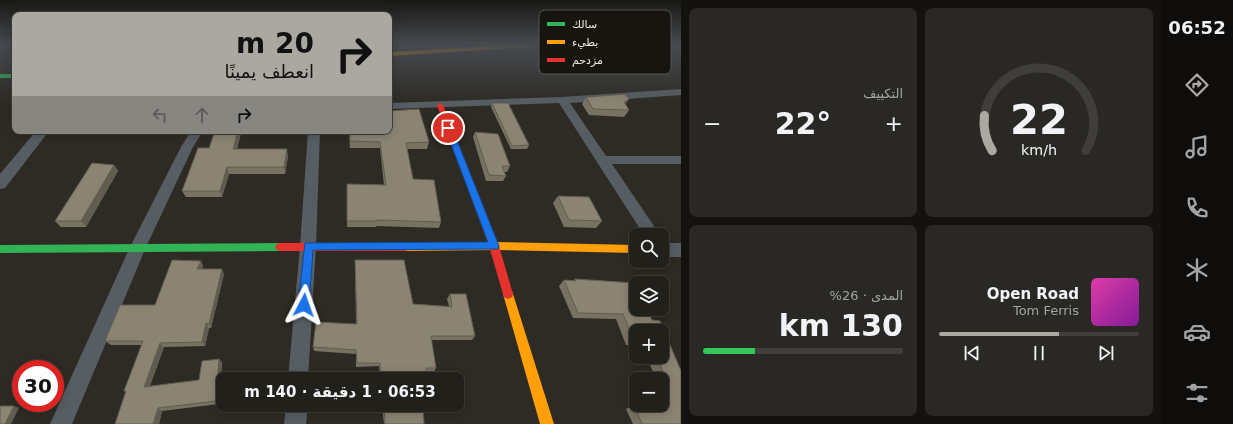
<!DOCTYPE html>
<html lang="ar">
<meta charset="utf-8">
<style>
body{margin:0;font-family:"DejaVu Sans",Vazirmatn,sans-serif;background:#2a2824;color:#f1f3f6;direction:rtl;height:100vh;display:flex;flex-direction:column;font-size:15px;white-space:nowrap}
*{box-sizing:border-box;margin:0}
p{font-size:13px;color:#a2a3a3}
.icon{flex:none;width:22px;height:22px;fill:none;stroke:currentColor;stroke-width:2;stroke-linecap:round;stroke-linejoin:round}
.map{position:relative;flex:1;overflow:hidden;direction:ltr}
.sheet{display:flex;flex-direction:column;gap:8px;padding:8px;background:#13120f;width:480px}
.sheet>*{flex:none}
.hud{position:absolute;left:12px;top:12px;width:380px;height:122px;border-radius:8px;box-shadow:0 2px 10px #0003,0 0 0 1px #3f3e3a;direction:rtl;background:#aba8a1;color:#111;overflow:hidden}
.tools{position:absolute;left:629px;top:228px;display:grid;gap:8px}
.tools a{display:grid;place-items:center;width:40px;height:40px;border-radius:8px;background:#22201b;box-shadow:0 2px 10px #0003,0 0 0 1px #3f3e3a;font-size:20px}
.speed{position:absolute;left:12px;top:360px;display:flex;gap:8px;font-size:20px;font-weight:700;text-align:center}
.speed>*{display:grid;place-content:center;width:52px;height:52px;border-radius:50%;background:#22201b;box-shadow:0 2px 10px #0003,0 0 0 1px #3f3e3a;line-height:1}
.speed .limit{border:6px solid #d22;background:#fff;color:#111}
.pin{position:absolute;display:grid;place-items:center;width:34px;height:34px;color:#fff;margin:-17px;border:2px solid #fff;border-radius:50%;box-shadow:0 1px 4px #0007}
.me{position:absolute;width:44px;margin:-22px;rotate:4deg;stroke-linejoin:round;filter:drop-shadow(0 0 3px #0008)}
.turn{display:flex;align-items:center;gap:14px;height:84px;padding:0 12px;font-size:18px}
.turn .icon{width:52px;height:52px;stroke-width:2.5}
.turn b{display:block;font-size:28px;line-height:34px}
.lanes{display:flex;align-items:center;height:38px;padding:0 12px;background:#0003;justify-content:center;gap:20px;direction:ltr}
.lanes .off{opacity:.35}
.big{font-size:30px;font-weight:600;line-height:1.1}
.sheet .card{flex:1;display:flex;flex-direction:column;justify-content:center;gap:6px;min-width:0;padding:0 14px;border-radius:8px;background:#2a2824}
.sheet .dial{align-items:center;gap:0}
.dial svg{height:104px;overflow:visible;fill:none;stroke:#3f3e3a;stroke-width:7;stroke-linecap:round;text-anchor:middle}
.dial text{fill:#f1f3f6;stroke:none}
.song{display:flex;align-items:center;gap:12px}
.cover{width:48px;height:48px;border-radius:6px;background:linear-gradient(135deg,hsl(320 70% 55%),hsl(290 70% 35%))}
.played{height:4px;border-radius:2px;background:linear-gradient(90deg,#aba8a1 60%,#3f3e3a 60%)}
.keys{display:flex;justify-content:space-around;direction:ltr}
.heat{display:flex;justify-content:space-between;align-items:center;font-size:22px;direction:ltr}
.charge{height:6px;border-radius:3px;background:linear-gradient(90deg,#34c759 26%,#3f3e3a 0)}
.sheet .tiles{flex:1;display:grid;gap:8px;grid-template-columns:repeat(2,1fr)}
.trip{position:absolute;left:216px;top:372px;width:248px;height:40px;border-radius:8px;background:#22201b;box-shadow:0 2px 10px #0003,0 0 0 1px #3f3e3a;font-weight:600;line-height:40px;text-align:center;direction:rtl}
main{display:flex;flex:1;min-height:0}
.dock{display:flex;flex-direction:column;width:72px;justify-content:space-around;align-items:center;background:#0e0d0b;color:#a2a3a3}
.dock .icon{width:28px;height:28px}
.dock .current{color:#aba8a1}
.dock b{font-size:18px;color:#f1f3f6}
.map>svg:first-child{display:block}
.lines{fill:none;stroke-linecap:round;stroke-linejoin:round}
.street{fill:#565e64;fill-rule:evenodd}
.fast{fill:#30b455;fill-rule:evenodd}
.slow{fill:#ff9f0a;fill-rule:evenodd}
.jam{fill:#e5322d;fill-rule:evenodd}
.wall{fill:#787263}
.shaded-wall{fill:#615c50}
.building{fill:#8b8473;stroke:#615c50}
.route{fill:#1a73e8;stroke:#114b97}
.key{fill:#171510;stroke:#585550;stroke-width:1}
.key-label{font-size:11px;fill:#efebe4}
</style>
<main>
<nav class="dock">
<b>06:52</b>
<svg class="icon current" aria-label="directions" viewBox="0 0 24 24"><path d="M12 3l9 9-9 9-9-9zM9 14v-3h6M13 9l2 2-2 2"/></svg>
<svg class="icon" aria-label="music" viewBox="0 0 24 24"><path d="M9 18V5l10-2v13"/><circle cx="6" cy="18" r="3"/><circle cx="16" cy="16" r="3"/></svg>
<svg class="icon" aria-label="phone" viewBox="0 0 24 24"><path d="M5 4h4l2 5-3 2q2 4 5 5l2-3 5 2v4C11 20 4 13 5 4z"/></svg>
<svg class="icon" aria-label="climate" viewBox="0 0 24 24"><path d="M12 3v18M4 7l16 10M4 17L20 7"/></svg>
<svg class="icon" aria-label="car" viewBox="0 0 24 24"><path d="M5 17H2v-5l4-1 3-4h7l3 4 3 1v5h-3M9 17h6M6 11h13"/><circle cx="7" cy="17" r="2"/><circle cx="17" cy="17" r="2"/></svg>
<svg class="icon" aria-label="filters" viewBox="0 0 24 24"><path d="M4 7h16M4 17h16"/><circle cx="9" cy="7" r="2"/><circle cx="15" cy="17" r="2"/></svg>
</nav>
<section class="sheet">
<div class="tiles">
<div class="card dial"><svg viewBox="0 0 100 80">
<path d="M14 69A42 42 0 1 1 86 69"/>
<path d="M14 69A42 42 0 0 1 8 42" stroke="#aba8a1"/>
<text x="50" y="56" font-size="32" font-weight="700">22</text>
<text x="50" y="72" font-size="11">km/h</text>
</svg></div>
<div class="card"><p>التكييف</p>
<div class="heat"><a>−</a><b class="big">22°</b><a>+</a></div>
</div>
<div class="card">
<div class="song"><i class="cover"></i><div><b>Open Road</b><p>Tom Ferris</p></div></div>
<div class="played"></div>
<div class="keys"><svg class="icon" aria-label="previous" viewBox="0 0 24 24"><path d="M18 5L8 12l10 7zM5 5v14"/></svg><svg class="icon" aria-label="pause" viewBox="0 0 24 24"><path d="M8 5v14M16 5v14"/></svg><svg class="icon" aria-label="next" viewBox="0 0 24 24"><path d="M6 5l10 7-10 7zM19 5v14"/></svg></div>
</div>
<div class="card"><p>المدى · 26%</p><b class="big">130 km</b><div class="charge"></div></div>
</div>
</section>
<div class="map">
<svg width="681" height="424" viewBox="0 0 681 424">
<rect width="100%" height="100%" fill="#2e2b24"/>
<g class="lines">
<path class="street" d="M 681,89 L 681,95 L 570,103 L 606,156 L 681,156 L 681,164 L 612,164 L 660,235 L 644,235 L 559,103 L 389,109 L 389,103 L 562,97 Z
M 36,131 L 49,131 L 5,188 L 0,189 L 0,174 Z
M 191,131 L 203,131 L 193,147 L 146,247 L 72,424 L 50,424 L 130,247 L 181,147 Z
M 308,131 L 320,131 L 316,246 L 308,379 L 288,379 L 300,246 Z
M 662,243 L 681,243 L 681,257 L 662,257 Z
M 286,405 L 308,405 L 306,424 L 284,424 Z"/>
<path class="fast" d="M 0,74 L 15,74 L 15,78 L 0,78 Z
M 280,243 L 283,244 L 285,247 L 283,250 L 280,251 L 0,253 L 0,245 Z"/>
<path class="slow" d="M 519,44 L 550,44 L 547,46 L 389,56 L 389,52 Z
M 494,242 L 636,245 L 636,253 L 494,250 L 405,251 L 402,250 L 400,247 L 402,244 L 405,243 Z
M 508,289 L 512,291 L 513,294 L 554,424 L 540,424 L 503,294 L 504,291 Z"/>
<path class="jam" d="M 440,103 L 443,105 L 499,246 L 513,294 L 512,297 L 508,299 L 504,297 L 503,294 L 489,246 L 437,105 Z
M 280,243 L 405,243 L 408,244 L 410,247 L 408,250 L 405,251 L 280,251 L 277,250 L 275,247 L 277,244 Z"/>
</g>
<path class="wall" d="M 586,97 L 629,99 L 625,104 L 629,110 L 624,117 L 589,115 L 582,104 Z
M 492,103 L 529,145 L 527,149 L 511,149 L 491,107 Z
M 349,131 L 389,131 L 429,142 L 427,149 L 407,149 L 413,179 L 441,222 L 439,228 L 376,226 L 376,227 L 347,227 L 347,184 L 384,185 L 380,148 L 350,148 Z
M 475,132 L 510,166 L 507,172 L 504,172 L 506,176 L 503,181 L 486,181 L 473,137 Z
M 241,133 L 237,149 L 288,156 L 285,174 L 229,174 L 222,197 L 186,197 L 182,191 L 209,148 Z
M 114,165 L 118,171 L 86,227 L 61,227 L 55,221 Z
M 558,196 L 602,221 L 596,228 L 564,227 L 553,203 Z
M 355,260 L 413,304 L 449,306 L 447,299 L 450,294 L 475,336 L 472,340 L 431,340 L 436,368 L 434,372 L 426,372 L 427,379 L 380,379 L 379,366 L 356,367 L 356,354 L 314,351 L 313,347 L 356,324 Z
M 201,261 L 203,266 L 202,269 L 224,274 L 211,328 L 209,328 L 205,346 L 164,347 L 150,386 L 199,380 L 219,359 L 222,363 L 219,404 L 162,411 L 159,424 L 115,424 L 126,392 L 124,391 L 142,345 L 111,345 L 105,341 L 155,305 Z
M 575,279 L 635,283 L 636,286 L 636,309 L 647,309 L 652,320 L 660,321 L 681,371 L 681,424 L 633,424 L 626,409 L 634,405 L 658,406 L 657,405 L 662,405 L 662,379 L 644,379 L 642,376 L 650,372 L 653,372 L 647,357 L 662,357 L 662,331 L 636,331 L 636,345 L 626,345 L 616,319 L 573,318 L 559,286 L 564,280 L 573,281 Z
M 382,405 L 423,405 L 424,424 L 384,424 Z"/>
<path class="shaded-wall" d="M 238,131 L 241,131 L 241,133 L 235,156 L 233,149 Z
M 287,149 L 288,156 L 285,174 L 284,167 Z
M 114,165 L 118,171 L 86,227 L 81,221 Z
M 227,167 L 229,174 L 222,197 L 220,191 Z
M 201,261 L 203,266 L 200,274 L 197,269 Z
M 222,269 L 224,274 L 211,328 L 209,324 Z
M 206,323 L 209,328 L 205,346 L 202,342 Z
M 160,343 L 164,347 L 148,390 L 144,387 Z
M 219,359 L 222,363 L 219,404 L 216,401 Z
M 14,406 L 19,408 L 11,424 L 5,424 Z
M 158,408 L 162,411 L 159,424 L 153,424 Z"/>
<path class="building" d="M 625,94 L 629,99 L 624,102 L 629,110 L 593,109 L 586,97 Z
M 492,103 L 508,103 L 529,145 L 512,146 Z
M 419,109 L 429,142 L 406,143 L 413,179 L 434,180 L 441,222 L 377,220 L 377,221 L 347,221 L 347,184 L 386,185 L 380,142 L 350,141 L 350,131 L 389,131 L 389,111 Z
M 215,131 L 238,131 L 233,149 L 287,149 L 284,167 L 227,167 L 220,191 L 182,191 L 198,148 L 209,148 Z
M 475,132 L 498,134 L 510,166 L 502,166 L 506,176 L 489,175 Z
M 92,163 L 114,165 L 81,221 L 55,221 Z
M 558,196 L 589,197 L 602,221 L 569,220 Z
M 172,260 L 201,261 L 197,269 L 222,269 L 209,324 L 206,323 L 202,342 L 160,343 L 144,387 L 199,380 L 202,361 L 219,359 L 216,401 L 158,408 L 153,424 L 115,424 L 126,391 L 124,391 L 143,341 L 105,341 L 120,305 L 155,305 Z
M 355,260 L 404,260 L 413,304 L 452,307 L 450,294 L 466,294 L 475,336 L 431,336 L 436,368 L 426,368 L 427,379 L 381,379 L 380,363 L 357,363 L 356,350 L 313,347 L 316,322 L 357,324 Z
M 575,279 L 635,283 L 636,286 L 636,309 L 647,309 L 652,320 L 660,321 L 681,371 L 681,424 L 642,424 L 634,405 L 669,406 L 662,394 L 662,379 L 654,379 L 650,372 L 663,372 L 657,357 L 662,357 L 662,331 L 636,331 L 636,340 L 634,340 L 623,314 L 578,313 L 564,280 L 576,281 Z
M 384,405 L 423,405 L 424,424 L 385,424 Z
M 0,406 L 14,406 L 5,424 L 0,424 Z"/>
<linearGradient id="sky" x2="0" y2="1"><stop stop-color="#191814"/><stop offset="0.43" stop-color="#464a50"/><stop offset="1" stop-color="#464a50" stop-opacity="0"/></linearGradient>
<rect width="681" height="103" fill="url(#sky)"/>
<path class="route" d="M 446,126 L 448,126 L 452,128 L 499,246 L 498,249 L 313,250 L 309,305 L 308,309 L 304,310 L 300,309 L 298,305 L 305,243 L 488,242 L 445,128 Z"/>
<rect x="539" y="10" width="132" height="64" rx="6" class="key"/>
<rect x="547" y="22" width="18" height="4" fill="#30b455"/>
<rect x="547" y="40" width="18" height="4" fill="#ff9f0a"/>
<rect x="547" y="58" width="18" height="4" fill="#e5322d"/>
<g class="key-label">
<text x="572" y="28">سالك</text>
<text x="572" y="46">بطيء</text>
<text x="572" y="64">مزدحم</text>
</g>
</svg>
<div class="tools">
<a><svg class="icon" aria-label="search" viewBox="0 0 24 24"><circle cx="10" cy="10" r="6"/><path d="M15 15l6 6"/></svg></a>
<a><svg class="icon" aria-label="layers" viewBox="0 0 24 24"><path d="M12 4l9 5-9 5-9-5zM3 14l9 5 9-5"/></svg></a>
<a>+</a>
<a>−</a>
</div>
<div class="speed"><div class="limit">30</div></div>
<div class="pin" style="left:448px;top:128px;background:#d93025"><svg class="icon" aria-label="arrive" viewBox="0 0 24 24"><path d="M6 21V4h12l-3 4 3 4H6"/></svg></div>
<svg class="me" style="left:304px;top:305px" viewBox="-20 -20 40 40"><path d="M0-17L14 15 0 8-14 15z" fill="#1a73e8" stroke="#fff" stroke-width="4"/></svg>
<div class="trip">06:53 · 1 دقيقة · 140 m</div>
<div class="hud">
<div class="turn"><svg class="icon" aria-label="right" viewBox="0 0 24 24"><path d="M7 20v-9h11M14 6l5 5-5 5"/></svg><div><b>20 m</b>انعطف يمينًا</div></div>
<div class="lanes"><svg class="icon off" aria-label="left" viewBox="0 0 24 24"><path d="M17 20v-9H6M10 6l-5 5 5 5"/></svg><svg class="icon off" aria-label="ahead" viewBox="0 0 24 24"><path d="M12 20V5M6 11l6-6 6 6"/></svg><svg class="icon" aria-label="right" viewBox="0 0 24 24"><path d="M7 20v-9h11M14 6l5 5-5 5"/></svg></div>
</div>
</div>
</main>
